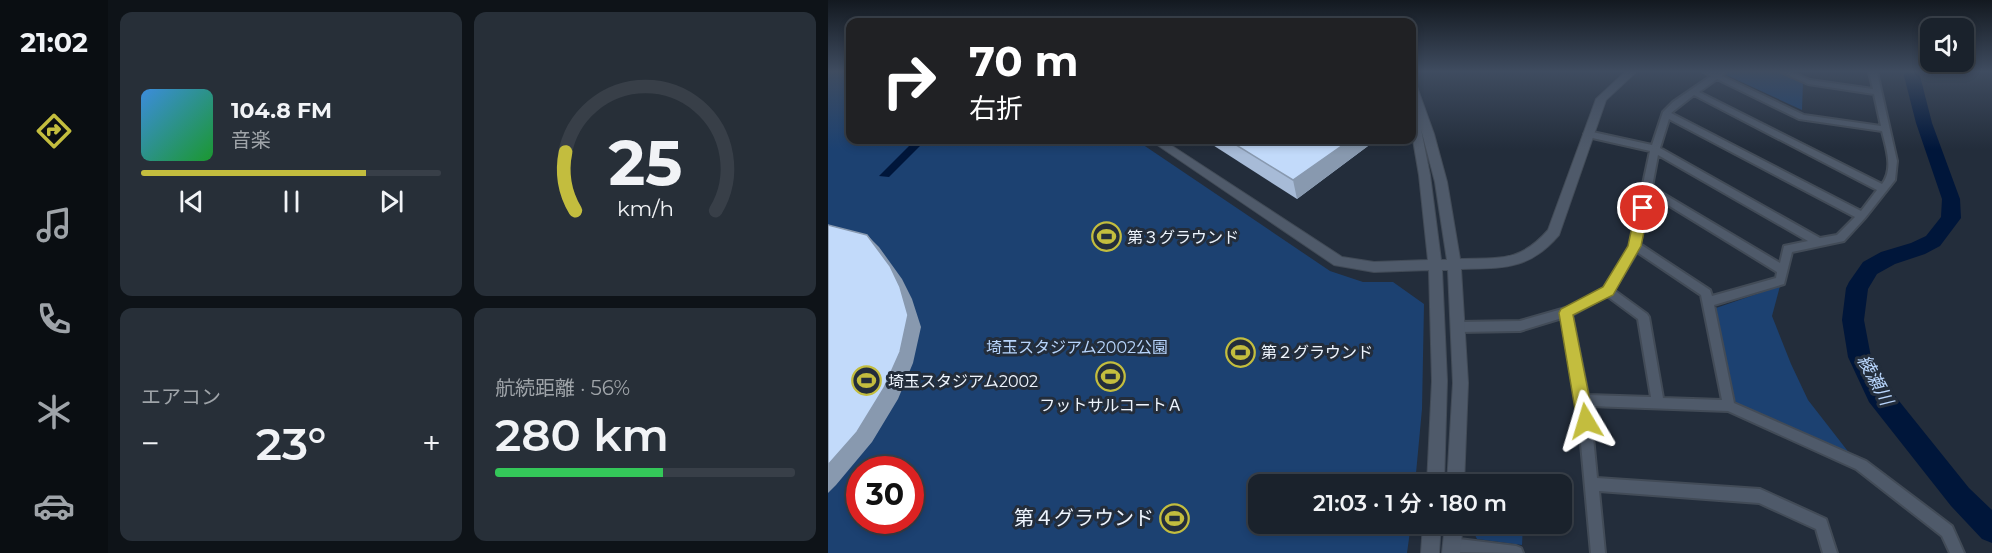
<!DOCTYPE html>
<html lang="ja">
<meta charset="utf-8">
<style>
body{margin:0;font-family:Montserrat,"Noto Sans JP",sans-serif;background:#272f38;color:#f1f3f6;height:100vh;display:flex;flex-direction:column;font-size:22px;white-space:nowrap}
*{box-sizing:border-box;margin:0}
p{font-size:20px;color:#9fa4a9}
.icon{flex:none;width:33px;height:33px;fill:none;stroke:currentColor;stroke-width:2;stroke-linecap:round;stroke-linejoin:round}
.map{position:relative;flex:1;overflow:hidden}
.panel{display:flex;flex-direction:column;gap:12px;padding:12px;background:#0e1318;width:720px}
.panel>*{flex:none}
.top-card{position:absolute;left:18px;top:18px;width:570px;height:126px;border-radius:12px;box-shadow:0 3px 9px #0003,0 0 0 2px #383f48;background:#202124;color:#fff;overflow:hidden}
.tools{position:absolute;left:1092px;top:18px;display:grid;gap:12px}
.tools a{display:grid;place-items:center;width:54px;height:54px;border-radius:12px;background:#1a222c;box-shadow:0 3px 9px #0003,0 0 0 2px #383f48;font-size:30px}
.speed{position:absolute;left:18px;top:456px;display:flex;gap:12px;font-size:30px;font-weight:700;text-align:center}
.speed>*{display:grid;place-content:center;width:78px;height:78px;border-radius:50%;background:#1a222c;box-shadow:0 3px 9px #0003,0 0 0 2px #383f48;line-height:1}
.speed .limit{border:9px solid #d22;background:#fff;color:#111}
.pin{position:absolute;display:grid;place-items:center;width:51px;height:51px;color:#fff;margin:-26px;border:3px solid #fff;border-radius:50%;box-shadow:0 2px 6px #0007}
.me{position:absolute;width:66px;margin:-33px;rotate:353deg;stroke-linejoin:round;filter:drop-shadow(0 0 4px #0008)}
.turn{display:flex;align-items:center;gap:21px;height:126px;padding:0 24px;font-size:27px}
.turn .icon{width:78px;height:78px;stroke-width:2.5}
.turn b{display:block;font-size:42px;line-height:51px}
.big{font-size:45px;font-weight:600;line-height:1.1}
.panel .widget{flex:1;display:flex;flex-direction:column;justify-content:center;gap:9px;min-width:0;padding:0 21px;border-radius:12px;background:#272f38}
.panel .dial{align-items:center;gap:0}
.dial svg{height:156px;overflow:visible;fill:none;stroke:#383f48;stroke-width:7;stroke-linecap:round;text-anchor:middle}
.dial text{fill:#f1f3f6;stroke:none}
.song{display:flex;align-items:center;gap:18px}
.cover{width:72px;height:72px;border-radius:9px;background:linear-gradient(135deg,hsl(210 70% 55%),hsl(130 70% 35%))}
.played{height:6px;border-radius:3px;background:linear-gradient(90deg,#c3bd3e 75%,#383f48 75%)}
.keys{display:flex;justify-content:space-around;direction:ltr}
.heat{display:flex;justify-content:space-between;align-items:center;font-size:33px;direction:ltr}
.charge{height:9px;border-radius:4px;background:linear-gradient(90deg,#34c759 56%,#383f48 0)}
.panel .tiles{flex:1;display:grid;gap:12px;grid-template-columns:repeat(2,1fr)}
.trip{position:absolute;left:420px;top:474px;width:324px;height:60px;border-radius:12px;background:#1a222c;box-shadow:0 3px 9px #0003,0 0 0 2px #383f48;font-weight:600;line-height:60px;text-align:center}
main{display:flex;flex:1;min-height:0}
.dock{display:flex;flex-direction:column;width:108px;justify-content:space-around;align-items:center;background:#0a0e12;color:#9fa4a9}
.dock .icon{width:42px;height:42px}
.dock .active{color:#c3bd3e}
.dock b{font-size:27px;color:#f1f3f6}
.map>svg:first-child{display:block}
.green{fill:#1c4171;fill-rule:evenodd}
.water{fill:#00163a}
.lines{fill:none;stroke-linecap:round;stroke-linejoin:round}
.river{fill:#00163a;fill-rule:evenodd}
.minor-casing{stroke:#424b57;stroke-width:4}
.tertiary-casing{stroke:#424b57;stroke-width:2}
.minor{fill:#4f5a6a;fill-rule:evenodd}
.tertiary{fill:#4f5a6a;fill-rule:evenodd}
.wall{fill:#a7bbd7}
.shaded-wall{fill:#8899af}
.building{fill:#c2dafa;stroke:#8899af;stroke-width:1.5}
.route{fill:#c3bd3e;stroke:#7f7b28;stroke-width:1.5}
.labels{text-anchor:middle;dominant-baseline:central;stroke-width:6;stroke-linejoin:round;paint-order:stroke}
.poi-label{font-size:16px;fill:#eef5fe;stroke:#232d3b;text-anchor:start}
.park-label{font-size:16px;fill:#b7d4fb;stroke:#232d3b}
.water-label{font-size:18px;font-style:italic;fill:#b8d5fc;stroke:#232d3b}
.near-poi-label{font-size:20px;fill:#eef5fe;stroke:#232d3b;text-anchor:end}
</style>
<main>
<nav class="dock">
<b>21:02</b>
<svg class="icon active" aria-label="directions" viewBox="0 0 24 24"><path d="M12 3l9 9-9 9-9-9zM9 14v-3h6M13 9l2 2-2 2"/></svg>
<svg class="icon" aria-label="music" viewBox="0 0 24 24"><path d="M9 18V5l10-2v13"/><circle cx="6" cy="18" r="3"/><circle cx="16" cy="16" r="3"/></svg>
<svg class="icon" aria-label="phone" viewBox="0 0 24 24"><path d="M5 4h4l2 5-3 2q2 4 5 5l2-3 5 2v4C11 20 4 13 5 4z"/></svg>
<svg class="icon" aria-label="climate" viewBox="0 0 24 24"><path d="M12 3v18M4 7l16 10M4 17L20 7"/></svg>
<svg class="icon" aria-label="car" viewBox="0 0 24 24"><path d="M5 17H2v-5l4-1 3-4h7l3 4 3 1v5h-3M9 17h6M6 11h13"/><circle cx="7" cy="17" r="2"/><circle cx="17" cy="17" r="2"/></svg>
</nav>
<section class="panel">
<div class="tiles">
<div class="widget">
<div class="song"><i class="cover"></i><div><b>104.8 FM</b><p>音楽</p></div></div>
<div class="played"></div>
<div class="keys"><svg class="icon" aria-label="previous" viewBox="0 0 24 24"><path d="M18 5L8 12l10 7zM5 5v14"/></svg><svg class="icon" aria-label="pause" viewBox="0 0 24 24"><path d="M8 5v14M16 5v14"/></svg><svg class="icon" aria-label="next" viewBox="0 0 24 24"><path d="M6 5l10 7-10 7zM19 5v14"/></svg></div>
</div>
<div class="widget dial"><svg viewBox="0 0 100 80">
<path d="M14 69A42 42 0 1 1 86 69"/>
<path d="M14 69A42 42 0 0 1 9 39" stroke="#c3bd3e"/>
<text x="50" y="56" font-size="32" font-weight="700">25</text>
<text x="50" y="72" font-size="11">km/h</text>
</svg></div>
<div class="widget"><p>エアコン</p>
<div class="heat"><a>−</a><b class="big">23°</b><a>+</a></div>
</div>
<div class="widget"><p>航続距離 · 56%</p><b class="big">280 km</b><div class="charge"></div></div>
</div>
</section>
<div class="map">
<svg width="1164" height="553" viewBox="0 0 1164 553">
<rect width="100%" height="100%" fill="#232d3b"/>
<path class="green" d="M 0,72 L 22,72 L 22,140 L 308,140 L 502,271 L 535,282 L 565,282 L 596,304 L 594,409 L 587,484 L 430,484 L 430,524 L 583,524 L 579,553 L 0,553 ZM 32,470 L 82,470 L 82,520 L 32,520 Z
M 900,72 L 951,72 L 975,83 L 974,110 L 896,74 Z
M 952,286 L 944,316 L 963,364 L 980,400 L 1022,454 L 908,404 L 885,309 Z
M 647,524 L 695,524 L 694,545 L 649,539 L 646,533 Z"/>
<path class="water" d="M 87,140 L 98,140 L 61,177 L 51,176 Z"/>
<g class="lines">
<path class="river" d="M 1075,72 L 1091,72 L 1104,123 L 1132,199 L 1133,218 L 1112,246 L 1097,254 L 1067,264 L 1049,274 L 1040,289 L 1036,320 L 1043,357 L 1059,386 L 1141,488 L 1164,510 L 1164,543 L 1154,539 L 1123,506 L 1041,402 L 1020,357 L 1014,320 L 1018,288 L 1021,282 L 1035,262 L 1053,252 L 1083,243 L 1098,236 L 1113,217 L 1114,199 L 1088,123 Z"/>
<defs>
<path id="minor" d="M 876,72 L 898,72 L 894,76 L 976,115 L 1053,126 L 1046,94 L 980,84 L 953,72 L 963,72 L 982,80 L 1045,89 L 1041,72 L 1049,72 L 1069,161 L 1067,180 L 1037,218 L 1016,241 L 964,252 L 956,284 L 886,305 L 906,403 L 1038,461 L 1124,526 L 1136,553 L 1122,553 L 1114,536 L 1028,469 L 900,411 L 762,406 L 769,478 L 932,489 L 998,519 L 1009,553 L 995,553 L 988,529 L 931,503 L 771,491 L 777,553 L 763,553 L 749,400 L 734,318 L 692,331 L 631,332 L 627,330 L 625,327 L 627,324 L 631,322 L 692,321 L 741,307 L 776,288 L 802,246 L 822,151 L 760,137 L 756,134 L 760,131 L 824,145 L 835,112 L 845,102 L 883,76 ZM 889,79 L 971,119 L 1054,131 C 1058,148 1066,169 1054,184 L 871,92 ZM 866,95 L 1049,190 L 1033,211 L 843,113 ZM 841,119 L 1027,217 L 1009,235 L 992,238 L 832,148 ZM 830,155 L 980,241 L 956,246 L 952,263 L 824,187 ZM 822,194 L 949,272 L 948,278 L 884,296 L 882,290 L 812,244 ZM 809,252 L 873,295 L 894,400 L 835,398 L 821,317 L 819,314 L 786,290 ZM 779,296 L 810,319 L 823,397 L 760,395 L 744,315 Z
M 623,538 L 688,546 L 693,548 L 695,553 L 623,552 L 618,550 L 616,545 L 618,540 Z"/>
<path id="tertiary" d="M 797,72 L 808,72 L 778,100 L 731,235 C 701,270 676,268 633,269 L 640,383 L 636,484 L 619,484 L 625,383 L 620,270 L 614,270 L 619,381 L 616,484 L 599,484 L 604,381 L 601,270 L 546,272 L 506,265 L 322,140 L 335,140 L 514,257 L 546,262 L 600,260 L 591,175 L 584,134 L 584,113 L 588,115 L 584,100 L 584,83 L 588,84 L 606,134 L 619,182 L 632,259 C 672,258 692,262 720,230 L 768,99 ZM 593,129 L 607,182 L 619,260 L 613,260 L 602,175 Z
M 595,524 L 613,524 L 611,553 L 593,553 Z
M 617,524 L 635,524 L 632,553 L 614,553 Z"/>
</defs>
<use href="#minor" class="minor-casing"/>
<use href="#tertiary" class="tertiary-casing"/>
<use href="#minor" class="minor"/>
<use href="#tertiary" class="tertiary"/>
</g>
<path class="wall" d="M 377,140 L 548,140 L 469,199 Z"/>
<path class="shaded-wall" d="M 522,140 L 548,140 L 469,199 L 465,180 Z
M 39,235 L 51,247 L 74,279 L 84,299 L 93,327 L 85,363 L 70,399 L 44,442 L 8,485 L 0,493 L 0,465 Z"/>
<path class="building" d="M 400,140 L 522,140 L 465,180 Z
M 0,225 L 39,235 L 62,266 L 72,287 L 80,315 L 72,352 L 56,388 L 29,432 L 0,465 Z"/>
<linearGradient id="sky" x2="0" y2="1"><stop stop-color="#131920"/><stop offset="0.48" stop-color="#3f4c60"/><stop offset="1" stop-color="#3f4c60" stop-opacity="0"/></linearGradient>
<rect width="1164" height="149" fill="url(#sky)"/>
<path class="route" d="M 815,203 L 821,208 L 813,246 L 785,295 L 745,315 L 766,421 L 763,426 L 758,428 L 752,426 L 749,421 L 731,313 L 733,309 L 775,287 L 800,246 L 808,208 Z"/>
<defs>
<symbol id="stadium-ring" viewBox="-11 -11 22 22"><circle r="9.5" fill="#232d3b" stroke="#c3bd3e" stroke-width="1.5"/><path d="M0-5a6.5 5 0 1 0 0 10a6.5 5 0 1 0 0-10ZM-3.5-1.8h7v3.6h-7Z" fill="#c3bd3e"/></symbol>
</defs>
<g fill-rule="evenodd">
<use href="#stadium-ring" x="262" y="220" width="33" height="33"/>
<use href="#stadium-ring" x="396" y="336" width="33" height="33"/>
<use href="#stadium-ring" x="266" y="360" width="33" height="33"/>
<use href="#stadium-ring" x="22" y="364" width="33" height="33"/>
<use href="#stadium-ring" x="330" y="502" width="33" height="33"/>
</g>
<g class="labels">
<g class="poi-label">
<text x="299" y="237">第３グラウンド</text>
<text x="433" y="352">第２グラウンド</text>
<text x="60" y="381">埼玉スタジアム2002</text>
<text x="283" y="405" text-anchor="middle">フットサルコートＡ</text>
</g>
<g class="park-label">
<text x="249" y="347">埼玉スタジアム2002公園</text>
</g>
<g class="water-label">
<text transform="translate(1047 380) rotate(62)">綾瀬川</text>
</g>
<g class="near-poi-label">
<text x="326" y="518">第４グラウンド</text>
</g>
</g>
</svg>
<div class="tools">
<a><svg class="icon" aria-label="sound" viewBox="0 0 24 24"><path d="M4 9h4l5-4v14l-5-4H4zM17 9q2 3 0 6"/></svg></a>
</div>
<div class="speed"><div class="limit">30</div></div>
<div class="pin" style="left:815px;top:208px;background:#d93025"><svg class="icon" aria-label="arrive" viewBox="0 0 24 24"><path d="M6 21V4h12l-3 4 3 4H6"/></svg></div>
<svg class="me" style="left:758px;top:421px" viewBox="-20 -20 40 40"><path d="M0-17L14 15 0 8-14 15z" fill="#c3bd3e" stroke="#fff" stroke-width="4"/></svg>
<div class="trip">21:03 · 1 分 · 180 m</div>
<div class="top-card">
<div class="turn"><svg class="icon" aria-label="right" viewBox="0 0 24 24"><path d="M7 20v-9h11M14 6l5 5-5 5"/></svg><div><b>70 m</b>右折</div></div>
</div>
</div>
</main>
